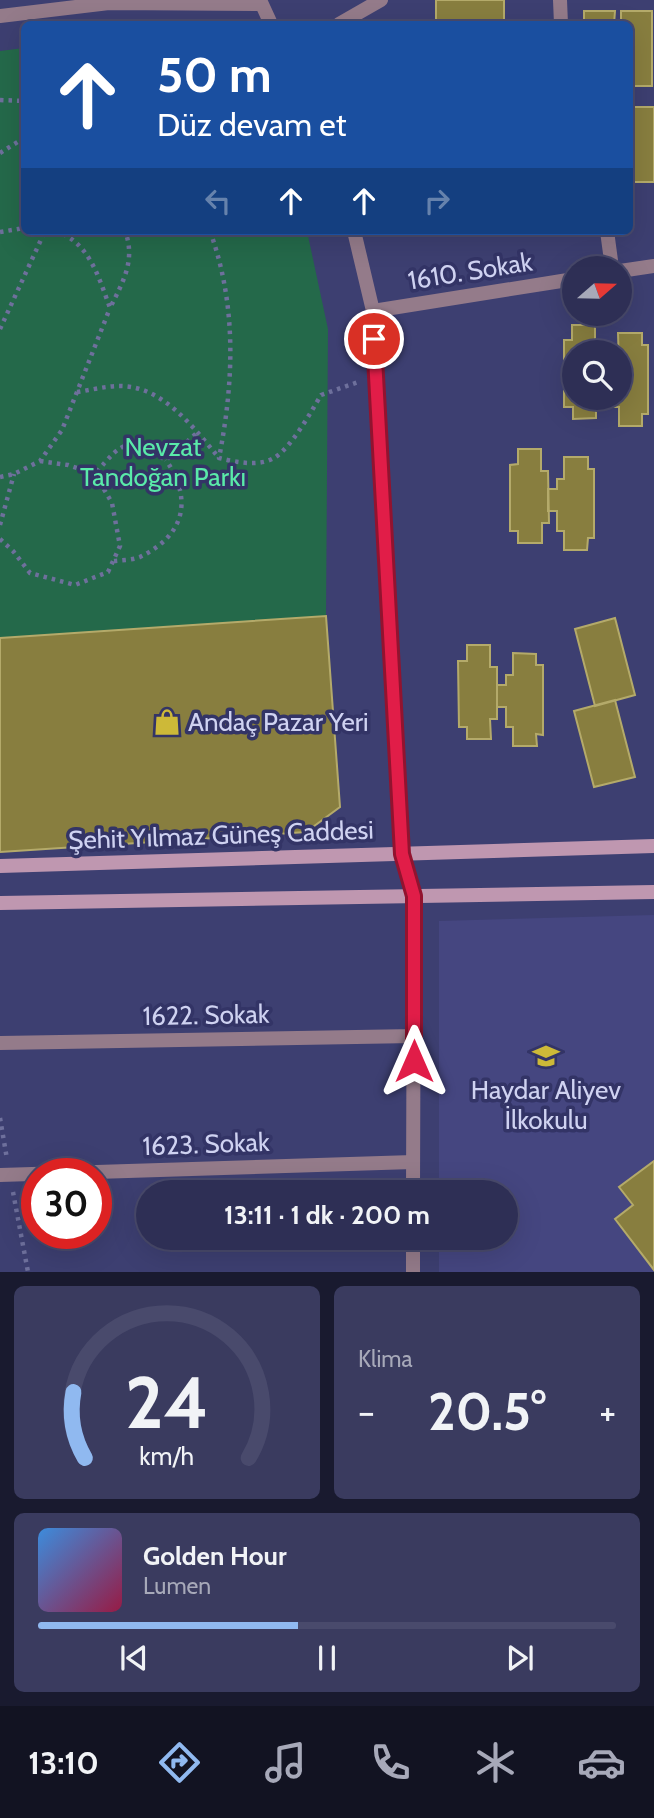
<!DOCTYPE html>
<html lang="tr">
<meta charset="utf-8">
<style>
body{margin:0;font-family:Cabin,sans-serif;background:#3a3b5f;color:#f1f3f6;height:100vh;display:flex;flex-direction:column;font-size:26px;white-space:nowrap}
*{box-sizing:border-box;margin:0}
p{font-size:23px;color:#a7a9b9}
.icon{flex:none;width:38px;height:38px;fill:none;stroke:currentColor;stroke-width:2;stroke-linecap:round;stroke-linejoin:round}
.map{position:relative;height:1272px;overflow:hidden}
.panel{display:flex;flex-direction:column;gap:14px;padding:14px;background:#191a2f;flex:1}
.panel>*{flex:none}
.guide{position:absolute;left:21px;top:21px;width:612px;height:214px;border-radius:10px;box-shadow:0 7px 28px #0002,0 0 0 2px #494a6c;background:#1a4fa0;color:#fff;overflow:hidden}
.needle{width:46px;rotate:70deg}
.fabs{position:absolute;left:562px;top:256px;display:grid;gap:14px}
.fabs a{display:grid;place-items:center;width:70px;height:70px;border-radius:50%;background:#2e2f55;box-shadow:0 7px 28px #0002,0 0 0 2px #494a6c;font-size:35px}
.speed{position:absolute;left:21px;top:1158px;display:flex;gap:14px;font-size:35px;font-weight:700;text-align:center}
.speed>*{display:grid;place-content:center;width:91px;height:91px;border-radius:50%;background:#2e2f55;box-shadow:0 7px 28px #0002,0 0 0 2px #494a6c;line-height:1}
.speed .limit{border:10px solid #d22;background:#fff;color:#111}
.pin{position:absolute;display:grid;place-items:center;width:60px;height:60px;color:#fff;margin:-30px;border:4px solid #fff;border-radius:50%;box-shadow:0 2px 7px #0007}
.me{position:absolute;width:77px;margin:-38px;rotate:0deg;stroke-linejoin:round;filter:drop-shadow(0 0 5px #0008)}
.turn{display:flex;align-items:center;gap:24px;height:147px;padding:0 21px;font-size:32px}
.turn .icon{width:91px;height:91px;stroke-width:2.5}
.turn b{display:block;font-size:49px;line-height:60px}
.lanes{display:flex;align-items:center;height:66px;padding:0 21px;background:#0003;justify-content:center;gap:35px;direction:ltr}
.lanes .off{opacity:.35}
.big{font-size:52px;font-weight:700;line-height:1.1}
.panel .card{flex:1;display:flex;flex-direction:column;justify-content:center;gap:10px;min-width:0;padding:0 24px;border-radius:10px;background:#3a3b5f}
.panel .dial{align-items:center;gap:0}
.dial svg{height:182px;overflow:visible;fill:none;stroke:#494a6c;stroke-width:7;stroke-linecap:round;text-anchor:middle}
.dial text{fill:#f1f3f6;stroke:none}
.song{display:flex;align-items:center;gap:21px}
.cover{width:84px;height:84px;border-radius:10px;background:linear-gradient(135deg,hsl(210 70% 55%),hsl(340 70% 35%))}
.played{height:7px;border-radius:4px;background:linear-gradient(90deg,#90b9f0 45%,#494a6c 45%)}
.keys{display:flex;justify-content:space-around;direction:ltr}
.heat{display:flex;justify-content:space-between;align-items:center;font-size:38px;direction:ltr}
.panel .tiles{flex:1;display:grid;gap:14px;grid-template-columns:1fr 1fr}
.card:last-child{grid-column:span 2}
.trip{position:absolute;left:136px;top:1180px;width:382px;height:70px;border-radius:35px;background:#2e2f55;box-shadow:0 7px 28px #0002,0 0 0 2px #494a6c;font-weight:700;line-height:70px;text-align:center}
.tabs{display:flex;height:112px;justify-content:space-around;align-items:center;background:#121322;color:#a7a9b9}
.tabs .icon{width:49px;height:49px}
.tabs .on{color:#90b9f0}
.tabs b{font-size:32px;color:#f1f3f6}
.map>svg:first-child{display:block}
.built{fill:#454680}
.green{fill:#24694a}
.building{fill:#887e3f;stroke:#b4aa6a;stroke-width:2}
.lines{fill:none;stroke-linecap:round;stroke-linejoin:round}
.path{stroke:#6e709c;stroke-width:4.5;stroke-dasharray:3.5 5;stroke-linecap:butt}
.minor{stroke:#947b8a;stroke-width:14}
.tertiary{stroke:#947b8a;stroke-width:14}
.secondary{stroke:#bf97b0;stroke-width:14}
.route-casing{stroke:#92132f;stroke-width:18}
.route{stroke:#e11d48;stroke-width:12}
.labels{text-anchor:middle;dominant-baseline:central;stroke-width:7;stroke-linejoin:round;paint-order:stroke}
.street-label{font-size:26px;fill:#cfd2f1;stroke:#333466}
.park-label{font-size:26px;fill:#5aeaa9;stroke:#333466}
.poi-label{font-size:26px;fill:#cfd2f1;stroke:#333466;text-anchor:start}
</style>
<div class="map">
<svg width="654" height="1272" viewBox="0 0 654 1272">
<rect width="100%" height="100%" fill="#3d3f71"/>
<path class="built" d="M 654,915 L 654,1272 L 439,1272 L 439,1237 L 506,1237 L 506,1192 L 439,1192 L 439,921 Z"/>
<path class="green" d="M 24,48 L 24,231 L 307,231 L 328,329 L 326,616 L 0,638 L 0,51 Z"/>
<path class="building" d="M 436,0 L 504,0 L 504,24 L 436,24 Z
M 584,11 L 615,11 L 614,24 L 584,24 Z
M 621,11 L 652,11 L 652,86 L 630,86 L 630,24 L 621,24 Z
M 630,107 L 654,107 L 654,182 L 630,182 Z
M 572,325 L 595,325 L 595,347 L 602,347 L 602,352 L 574,352 L 574,397 L 603,397 L 596,399 L 596,418 L 573,419 L 573,407 L 564,407 L 564,340 L 572,340 Z
M 618,333 L 642,333 L 642,345 L 648,345 L 648,414 L 642,414 L 642,426 L 619,426 L 619,407 L 611,407 L 611,397 L 620,397 Z
M 518,449 L 541,449 L 541,471 L 548,471 L 549,523 L 542,523 L 542,543 L 518,543 L 518,531 L 510,531 L 510,465 L 518,464 Z
M 564,457 L 588,457 L 588,469 L 594,469 L 594,538 L 588,538 L 587,550 L 564,550 L 564,531 L 557,531 L 557,511 L 548,511 L 548,489 L 557,489 L 557,479 L 564,479 Z
M 326,616 L 340,807 L 306,832 L 0,852 L 0,638 Z
M 615,618 L 635,695 L 595,706 L 575,629 Z
M 467,645 L 490,645 L 490,667 L 497,667 L 497,719 L 490,719 L 491,739 L 467,739 L 467,727 L 459,727 L 458,661 L 467,661 Z
M 513,653 L 536,654 L 536,665 L 543,665 L 543,735 L 536,734 L 537,746 L 513,746 L 513,727 L 506,727 L 506,707 L 497,707 L 497,685 L 506,685 L 506,675 L 513,675 Z
M 615,700 L 635,777 L 594,787 L 574,711 Z
M 654,1161 L 654,1270 L 615,1219 L 633,1205 L 619,1187 Z"/>
<g class="lines">
<path class="path" d="M 0,100 L 24,101
M 0,153 L 24,138
M 55,231 C 89,241 99,278 110,308 C 123,282 136,260 125,231
M 210,231 C 237,306 234,381 219,458 C 235,462 259,467 274,458 C 291,448 311,412 321,395 L 361,381
M 0,232 L 24,228
M 0,329 L 45,231
M 77,392 C 91,390 106,386 120,386 C 163,386 194,428 219,458
M 40,461 L 68,465 L 95,474 C 124,440 126,437 166,460 L 198,432
M 0,477 L 14,474 L 40,461 L 62,430 L 110,308
M 0,525 L 14,474
M 0,539 L 13,551 L 30,573 L 75,585 L 108,572 L 120,546 L 112,503 L 95,474
M 114,561 C 122,560 133,560 140,557 C 185,535 193,500 166,460
M 0,1118 L 7,1159
M 13,1192 L 28,1272"/>
<path class="minor" d="M 560,0 L 561,24
M 339,24 L 381,0
M 607,231 L 612,268
M 620,271 L 654,266
M 373,311 L 574,279
M 0,1043 L 414,1036
M 0,1175 L 413,1162
M 413,1192 L 414,896
M 413,1272 L 413,1237"/>
<path class="tertiary" d="M 260,0 L 271,24
M 0,16 L 109,3 L 261,4
M 354,231 L 373,311 L 402,854"/>
<path class="secondary" d="M 402,854 L 414,896
M 0,866 L 654,846
M 0,903 L 654,892"/>
</g>
<g class="lines">
<defs>
<path id="route" d="M 374,339 L 402,854 L 414,896 L 414,1061"/>
</defs>
<use href="#route" class="route-casing"/>
<use href="#route" class="route"/>
</g>
<defs>
<symbol id="shop-bare" viewBox="-9 -9 18 18"><path d="M-5-2.5h2.3a2.7 3.5 0 0 1 5.4 0H5L5.5 6h-11ZM-1.5-2.5h3a1.5 2.3 0 0 0-3 0Z" fill="#cdb938" stroke="#333466" stroke-width="2.5" paint-order="stroke"/></symbol>
<symbol id="school-bare" viewBox="-9 -9 18 18"><path d="M0-5L7-2L0 1L-7-2ZM-4 1L0 2.5L4 1V4Q0 6-4 4Z" fill="#cdb938" stroke="#333466" stroke-width="2.5" paint-order="stroke"/></symbol>
</defs>
<g fill-rule="evenodd">
<use href="#shop-bare" x="148" y="703" width="38" height="38"/>
<use href="#school-bare" x="527" y="1037" width="38" height="38"/>
</g>
<g class="labels">
<g class="street-label">
<text transform="translate(470 271) rotate(-9)">1610. Sokak</text>
<text transform="translate(221 835) rotate(-2)">Şehit Yılmaz Güneş Caddesi</text>
<text transform="translate(206 1015) rotate(-1)">1622. Sokak</text>
<text transform="translate(206 1144) rotate(-2)">1623. Sokak</text>
</g>
<g class="park-label">
<text x="163" y="447">Nevzat<tspan x="163" dy="30">Tandoğan Parkı</tspan></text>
</g>
<g class="poi-label">
<text x="188" y="722">Andaç Pazar Yeri</text>
<text x="546" y="1090" text-anchor="middle">Haydar Aliyev<tspan x="546" dy="30">İlkokulu</tspan></text>
</g>
</g>
</svg>
<div class="fabs">
<a><svg class="needle" viewBox="-14 -14 28 28"><path d="M0-13l5 13h-10z" fill="#e53935"/><path d="M0 13l5-13h-10z" fill="#a7a9b9"/></svg></a>
<a><svg class="icon" aria-label="search" viewBox="0 0 24 24"><circle cx="10" cy="10" r="6"/><path d="M15 15l6 6"/></svg></a>
</div>
<div class="speed"><div class="limit">30</div></div>
<div class="pin" style="left:374px;top:339px;background:#d93025"><svg class="icon" aria-label="arrive" viewBox="0 0 24 24"><path d="M6 21V4h12l-3 4 3 4H6"/></svg></div>
<svg class="me" style="left:414px;top:1061px" viewBox="-20 -20 40 40"><path d="M0-17L14 15 0 8-14 15z" fill="#e11d48" stroke="#fff" stroke-width="4"/></svg>
<div class="trip">13:11 · 1 dk · 200 m</div>
<div class="guide">
<div class="turn"><svg class="icon" aria-label="ahead" viewBox="0 0 24 24"><path d="M12 20V5M6 11l6-6 6 6"/></svg><div><b>50 m</b>Düz devam et</div></div>
<div class="lanes"><svg class="icon off" aria-label="left" viewBox="0 0 24 24"><path d="M17 20v-9H6M10 6l-5 5 5 5"/></svg><svg class="icon" aria-label="ahead" viewBox="0 0 24 24"><path d="M12 20V5M6 11l6-6 6 6"/></svg><svg class="icon" aria-label="ahead" viewBox="0 0 24 24"><path d="M12 20V5M6 11l6-6 6 6"/></svg><svg class="icon off" aria-label="right" viewBox="0 0 24 24"><path d="M7 20v-9h11M14 6l5 5-5 5"/></svg></div>
</div>
</div>
<section class="panel">
<div class="tiles">
<div class="card dial"><svg viewBox="0 0 100 80">
<path d="M14 69A42 42 0 1 1 86 69"/>
<path d="M14 69A42 42 0 0 1 9 40" stroke="#90b9f0"/>
<text x="50" y="56" font-size="32" font-weight="700">24</text>
<text x="50" y="72" font-size="11">km/h</text>
</svg></div>
<div class="card"><p>Klima</p>
<div class="heat"><a>−</a><b class="big">20.5°</b><a>+</a></div>
</div>
<div class="card">
<div class="song"><i class="cover"></i><div><b>Golden Hour</b><p>Lumen</p></div></div>
<div class="played"></div>
<div class="keys"><svg class="icon" aria-label="previous" viewBox="0 0 24 24"><path d="M18 5L8 12l10 7zM5 5v14"/></svg><svg class="icon" aria-label="pause" viewBox="0 0 24 24"><path d="M8 5v14M16 5v14"/></svg><svg class="icon" aria-label="next" viewBox="0 0 24 24"><path d="M6 5l10 7-10 7zM19 5v14"/></svg></div>
</div>
</div>
</section>
<nav class="tabs">
<b>13:10</b>
<svg class="icon on" aria-label="directions" viewBox="0 0 24 24"><path d="M12 3l9 9-9 9-9-9zM9 14v-3h6M13 9l2 2-2 2"/></svg>
<svg class="icon" aria-label="music" viewBox="0 0 24 24"><path d="M9 18V5l10-2v13"/><circle cx="6" cy="18" r="3"/><circle cx="16" cy="16" r="3"/></svg>
<svg class="icon" aria-label="phone" viewBox="0 0 24 24"><path d="M5 4h4l2 5-3 2q2 4 5 5l2-3 5 2v4C11 20 4 13 5 4z"/></svg>
<svg class="icon" aria-label="climate" viewBox="0 0 24 24"><path d="M12 3v18M4 7l16 10M4 17L20 7"/></svg>
<svg class="icon" aria-label="car" viewBox="0 0 24 24"><path d="M5 17H2v-5l4-1 3-4h7l3 4 3 1v5h-3M9 17h6M6 11h13"/><circle cx="7" cy="17" r="2"/><circle cx="17" cy="17" r="2"/></svg>
</nav>
